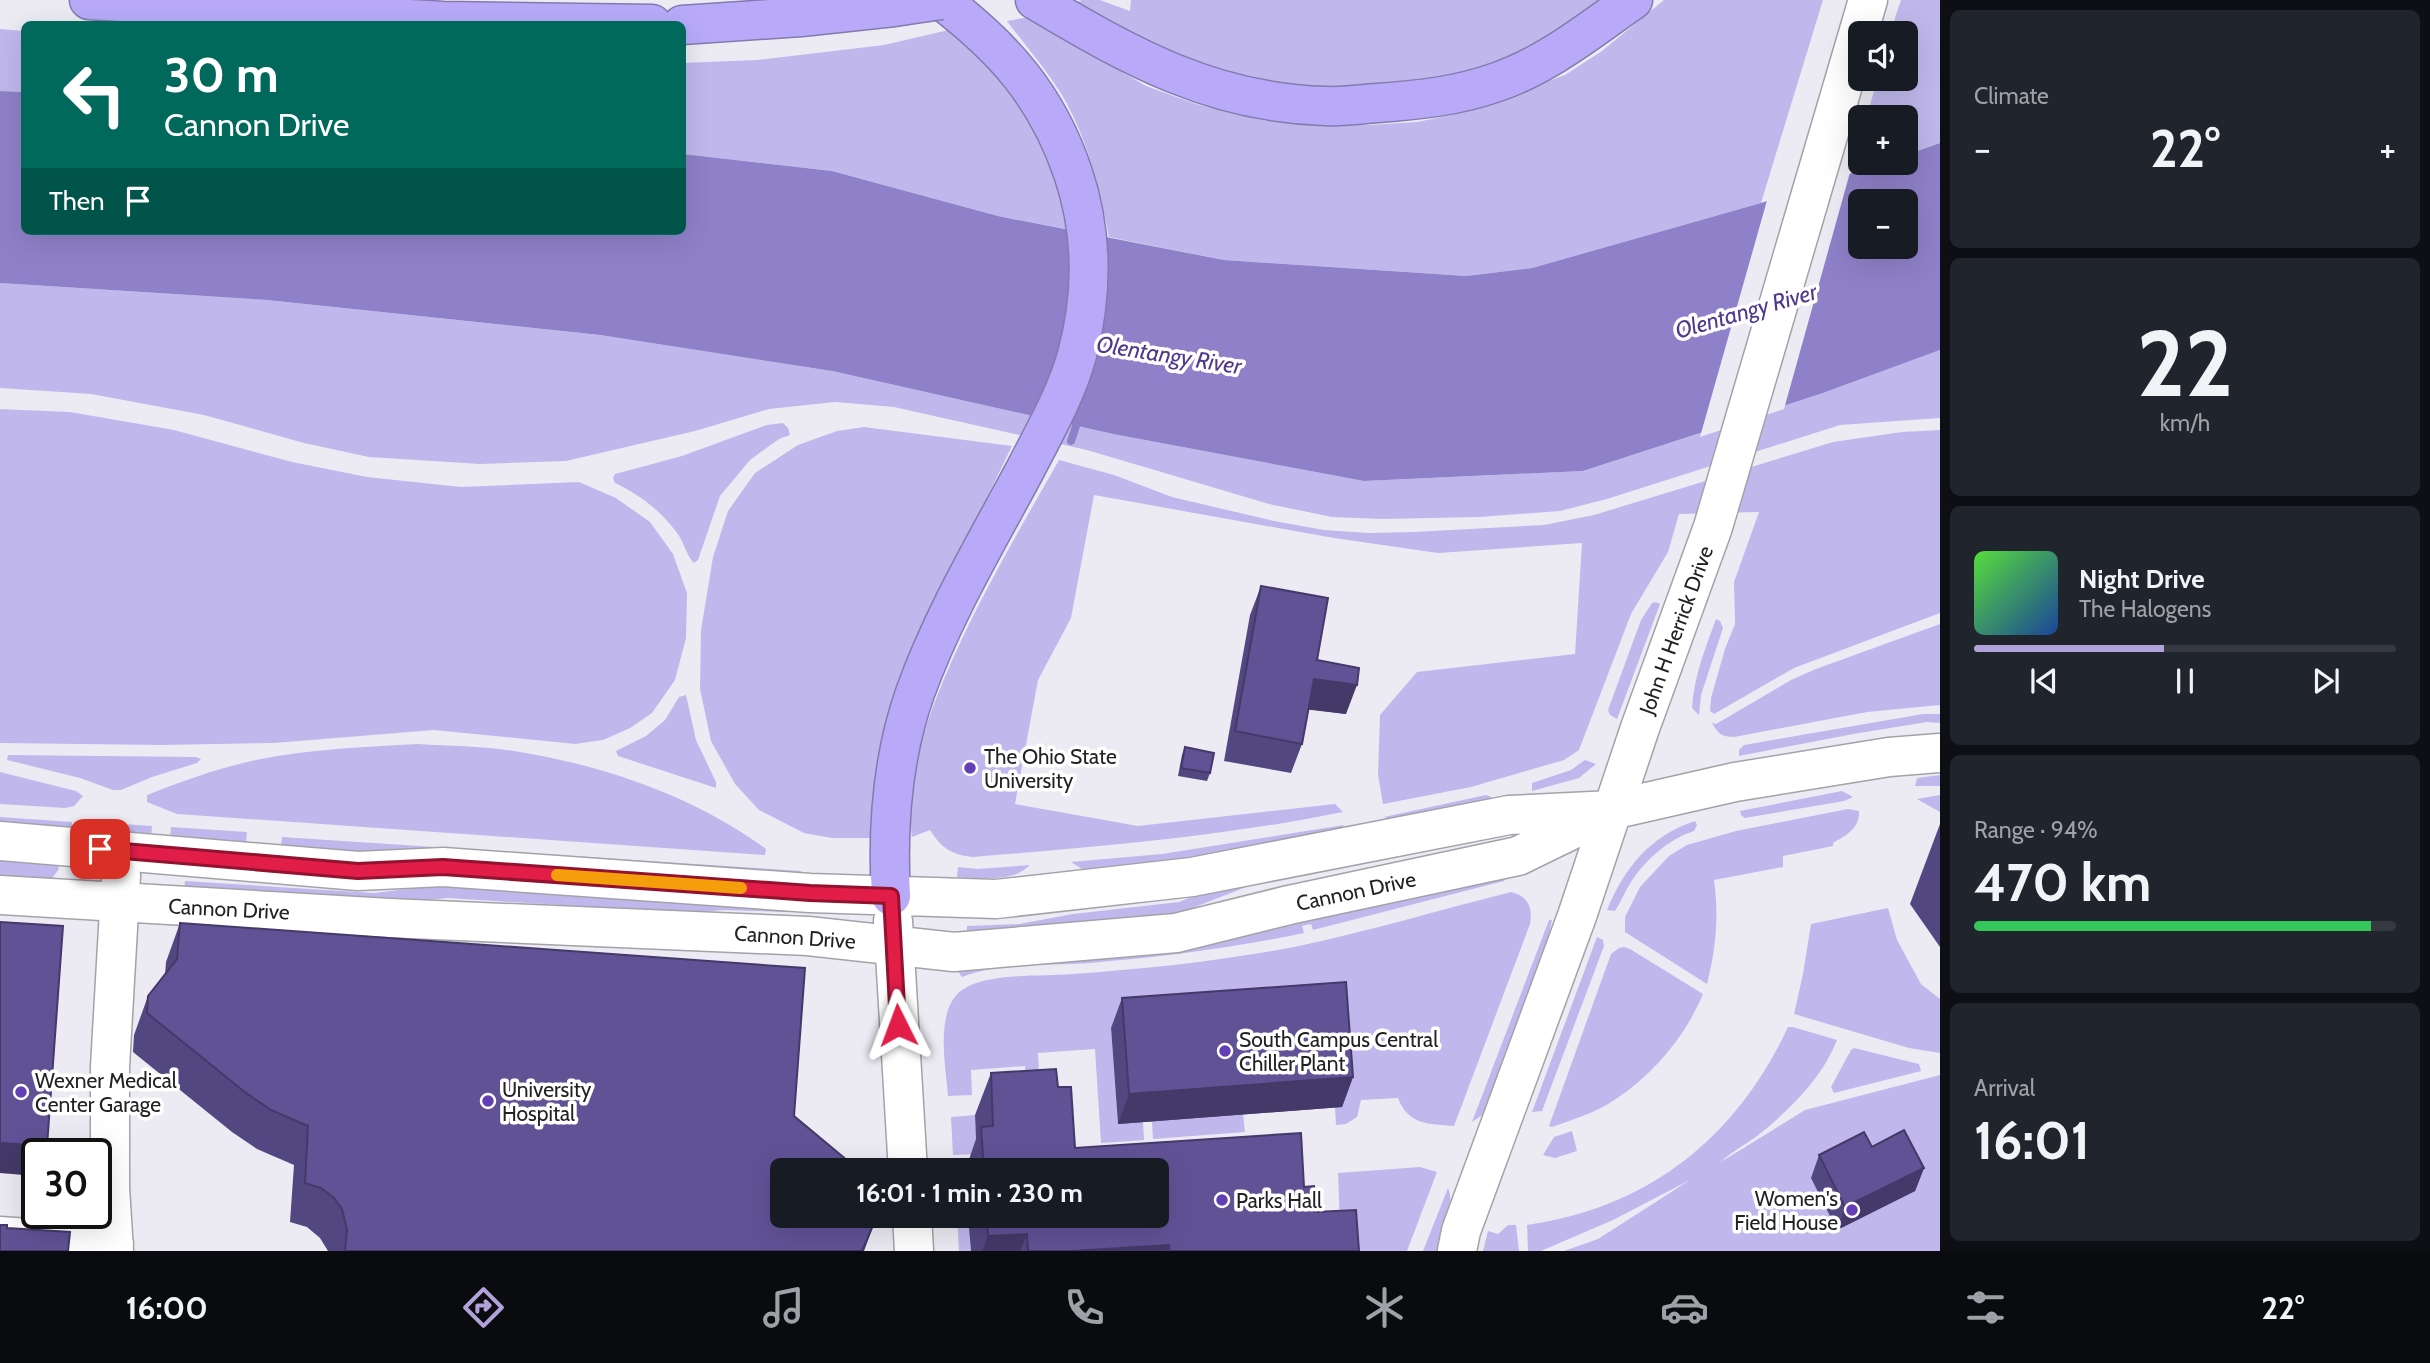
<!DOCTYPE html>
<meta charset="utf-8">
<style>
body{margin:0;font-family:Cabin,sans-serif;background:#20242c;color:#f1f3f6;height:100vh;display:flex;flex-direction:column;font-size:26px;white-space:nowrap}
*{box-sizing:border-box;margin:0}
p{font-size:23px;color:#9ea1a6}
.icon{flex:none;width:38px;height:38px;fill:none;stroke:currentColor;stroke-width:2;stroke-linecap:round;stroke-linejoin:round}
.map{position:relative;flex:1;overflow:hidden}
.drawer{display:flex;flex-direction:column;gap:10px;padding:10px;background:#0d0f14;width:490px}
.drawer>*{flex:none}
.hud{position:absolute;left:21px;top:21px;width:665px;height:214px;border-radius:10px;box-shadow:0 7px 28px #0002;background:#00695c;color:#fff;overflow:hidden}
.fabs{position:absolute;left:1848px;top:21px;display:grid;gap:14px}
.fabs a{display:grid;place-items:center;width:70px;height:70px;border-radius:10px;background:#171b24;box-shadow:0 7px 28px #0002;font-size:35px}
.speed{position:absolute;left:21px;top:1138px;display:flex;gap:14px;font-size:35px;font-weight:700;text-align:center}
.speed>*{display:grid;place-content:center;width:91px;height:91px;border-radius:50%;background:#171b24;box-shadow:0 7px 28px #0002;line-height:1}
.speed .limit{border:4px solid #111;border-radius:10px;background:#fff;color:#111}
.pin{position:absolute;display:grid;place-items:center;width:60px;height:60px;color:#fff;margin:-30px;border-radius:14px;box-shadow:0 4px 10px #0006}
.me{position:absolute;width:77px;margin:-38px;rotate:357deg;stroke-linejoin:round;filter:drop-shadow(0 0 5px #0008)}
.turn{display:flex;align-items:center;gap:24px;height:147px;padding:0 28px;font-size:32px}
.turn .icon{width:91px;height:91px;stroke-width:2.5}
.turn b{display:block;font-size:49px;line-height:60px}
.then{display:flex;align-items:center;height:66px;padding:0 28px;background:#0003;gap:14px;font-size:26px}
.big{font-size:52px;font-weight:700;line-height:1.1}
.drawer .card{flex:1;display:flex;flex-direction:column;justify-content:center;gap:10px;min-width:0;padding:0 24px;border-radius:10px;background:#20242c}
.drawer .dial{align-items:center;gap:0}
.dial b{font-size:91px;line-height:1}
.song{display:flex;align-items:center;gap:21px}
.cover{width:84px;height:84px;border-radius:10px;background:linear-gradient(135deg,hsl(110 70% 55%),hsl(220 70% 35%))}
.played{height:7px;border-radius:4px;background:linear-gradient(90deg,#b1a2da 45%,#363941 45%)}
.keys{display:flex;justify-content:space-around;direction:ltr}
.heat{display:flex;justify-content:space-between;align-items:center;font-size:38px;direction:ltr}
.charge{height:10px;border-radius:5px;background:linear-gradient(90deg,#34c759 94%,#363941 0)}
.trip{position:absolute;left:770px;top:1158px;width:399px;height:70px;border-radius:10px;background:#171b24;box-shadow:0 7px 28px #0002;font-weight:700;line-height:70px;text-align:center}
.tabs{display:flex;height:112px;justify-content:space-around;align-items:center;background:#090b0e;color:#9ea1a6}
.tabs .icon{width:49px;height:49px}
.tabs .active{color:#b1a2da}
.tabs b{font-size:32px;color:#f1f3f6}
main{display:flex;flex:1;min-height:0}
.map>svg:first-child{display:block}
.green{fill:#c0b8ec}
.water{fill:#8f81c9;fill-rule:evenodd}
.pier{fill:#ecebf3}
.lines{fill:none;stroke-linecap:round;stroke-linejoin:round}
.stream{stroke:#8f81c9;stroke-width:8}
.minor-casing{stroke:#a3a2a9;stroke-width:41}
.highway-casing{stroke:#847aae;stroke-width:41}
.minor{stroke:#fff;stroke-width:38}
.highway{stroke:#b8aaf8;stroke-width:38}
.highway-bridge-casing{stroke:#847aae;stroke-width:41;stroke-linecap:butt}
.highway-bridge{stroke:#b8aaf8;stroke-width:38}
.wall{fill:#534781}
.shaded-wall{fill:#443969}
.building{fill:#615296;stroke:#443969;stroke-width:2}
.route-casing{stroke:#92132f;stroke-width:18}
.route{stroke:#e11d48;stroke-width:12}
.slow{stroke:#f59e0b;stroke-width:12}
.poi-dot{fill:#633fb7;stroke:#fff;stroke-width:2.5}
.labels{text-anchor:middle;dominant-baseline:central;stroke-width:7;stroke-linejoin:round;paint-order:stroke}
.street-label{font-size:21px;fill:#222225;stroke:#fff}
.poi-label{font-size:21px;fill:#222225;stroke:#fff;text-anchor:start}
.water-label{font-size:23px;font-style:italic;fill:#50388f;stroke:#fff}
</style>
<main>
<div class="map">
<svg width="1940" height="1251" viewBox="0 0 1940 1251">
<rect width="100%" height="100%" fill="#ecebf3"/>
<path class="green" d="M 1082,0 L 1100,0 L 1130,11 L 1131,0 L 1609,0 L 1514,56 L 1462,75 L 1416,85 L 1297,89 L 1213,73 L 1161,53 L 1074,3 Z
M 1664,0 L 1823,0 L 1761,203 L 1532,268 L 1466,276 L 1224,260 L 1109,237 C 1100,188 1087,138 1062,95 C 1046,69 1025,45 1007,21 L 1029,17 L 1146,86 L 1196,104 L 1266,121 L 1369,125 L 1417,122 L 1461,113 L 1565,75 L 1602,51 Z
M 1901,0 L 1940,0 L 1940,143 L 1906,155 L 1906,117 L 1867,117 L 1877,79 L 1906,79 L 1906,33 L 1890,33 Z
M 0,29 L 24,31 L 24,92 L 0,91 Z
M 953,29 C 991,66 1029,105 1049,155 C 1058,178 1061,205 1066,229 L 998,216 L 832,171 L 683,154 L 682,63 L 757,60 L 884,45 Z
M 1860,140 L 1860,163 L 1882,163 L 1851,173 Z
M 0,283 L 267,300 L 600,335 L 832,371 L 1113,434 L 1364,481 L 1583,471 L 1823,393 L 1940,350 L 1940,418 L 1840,425 L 1607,499 L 1560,511 L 1480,517 L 1383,519 L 1332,517 L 1269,504 L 1087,450 L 894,407 L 835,402 L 769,409 L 695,431 L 566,461 L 480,464 L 369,457 L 304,443 L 204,415 L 91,394 L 0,388 Z
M 0,409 L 70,412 L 174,430 L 292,462 L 367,477 L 461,487 L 579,482 L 616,498 L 650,522 L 673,554 L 687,593 L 686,638 L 675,680 L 652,713 L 630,728 L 603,740 L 575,744 L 434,730 L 274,743 L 162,745 L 0,743 Z
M 783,423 L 788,428 L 790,435 L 779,439 L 750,460 L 720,496 L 698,560 L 694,563 C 686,555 684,542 677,533 C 660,510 640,495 615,483 L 613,478 L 615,474 L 682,456 L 767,425 Z
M 864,427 L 1012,446 L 962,549 L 878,838 L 832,838 L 804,833 L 759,810 L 735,784 L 711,741 L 700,689 L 701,630 L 713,557 L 728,511 L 755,473 L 798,445 L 837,431 Z
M 1940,430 L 1940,613 L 1794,668 L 1714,714 L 1710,711 L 1711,698 L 1725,649 L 1735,624 L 1734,582 L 1759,512 L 1679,514 L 1668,552 L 1631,614 L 1579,750 L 1564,760 L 1471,787 L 1383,804 L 1378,775 L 1380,715 L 1417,672 L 1575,654 L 1582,543 L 1438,553 L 1334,538 L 1094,495 L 1071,618 L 1038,680 L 1015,804 L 1138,826 L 1335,804 L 1343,812 C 1220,837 1097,847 973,857 C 952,855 941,848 930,830 L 912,837 C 892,737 1010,548 1059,460 L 1114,475 L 1172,497 L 1274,521 L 1324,530 L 1369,533 L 1413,532 L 1544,525 L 1594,515 L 1833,442 L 1902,432 Z
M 1656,602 L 1660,604 L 1617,719 L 1610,715 L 1608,710 L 1641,620 L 1652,603 Z
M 1716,619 L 1720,621 L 1723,628 L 1701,695 L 1699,715 L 1692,708 C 1694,676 1705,649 1716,619 Z
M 1940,624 L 1940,705 L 1867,712 L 1734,737 C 1722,737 1718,734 1712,723 L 1716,724 L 1791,680 L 1816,669 Z
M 686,695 L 696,740 L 716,782 L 716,788 L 618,756 L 616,751 L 646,736 L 665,720 L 679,697 Z
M 1923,714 L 1940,714 L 1940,723 L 1927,722 L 1853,734 L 1739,756 L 1739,750 L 1744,745 Z
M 418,744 C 450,746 483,746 514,751 C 603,765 694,796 766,849 L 765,855 L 177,814 L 147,802 L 147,795 C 183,781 218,768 256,760 C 309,749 364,747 418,744 Z
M 8,755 L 196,757 L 201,759 L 197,763 L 152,777 L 121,790 L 113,790 L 80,778 L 7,760 Z
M 1585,760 L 1596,764 L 1579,778 L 1532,791 L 1532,783 L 1571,770 Z
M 0,772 L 76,791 L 83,796 L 74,806 L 65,808 L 0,804 Z
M 1940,775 L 1940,786 L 1915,786 L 1917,778 Z
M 1842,791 L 1853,797 L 1844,801 L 1745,818 L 1741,815 L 1740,811 Z
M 1486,795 L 1491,797 L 1493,803 L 1397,822 L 1384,817 Z
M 1940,795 L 1940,812 L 1917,799 Z
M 1848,809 L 1859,811 C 1860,828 1847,835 1833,843 L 1833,846 L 1783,856 L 1783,867 L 1714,880 C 1719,916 1716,948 1707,984 L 1625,932 L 1625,917 L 1640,887 L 1669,856 L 1687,845 L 1736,831 Z
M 0,817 L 72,822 L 72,833 L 0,828 Z
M 1695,821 L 1697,825 L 1694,831 C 1669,839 1645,860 1631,882 C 1625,891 1621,902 1615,911 L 1607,910 C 1625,867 1650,836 1695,821 Z
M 92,822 L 152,826 L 151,838 L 91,834 Z
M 1344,825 L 1337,835 L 1234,854 L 1087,872 L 1071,862 L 1162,854 Z
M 171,827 L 247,832 L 246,843 L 170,838 Z
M 282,837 L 801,871 L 800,880 L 281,846 Z
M 0,856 L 55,860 L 59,869 L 47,885 L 0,882 Z
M 1030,865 C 1013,883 979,878 957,877 L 958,867 L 978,869 Z
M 1507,877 L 1504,881 L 1313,930 L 1311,924 L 1302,926 L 1304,933 C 1233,948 1162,957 1090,963 C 1050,966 998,962 962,977 L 957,970 Z
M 185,881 L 374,893 L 447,884 L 787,906 L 786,912 L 724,910 L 687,913 L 448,898 L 374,905 L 184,893 Z
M 1233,881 L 1254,884 L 1182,912 L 1105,925 L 967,933 L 967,926 L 1019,924 L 1073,914 L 1179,902 Z
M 1511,892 C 1528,896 1533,907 1530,924 L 1454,1126 C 1429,1124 1408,1125 1398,1098 L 1361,1100 L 1357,1117 L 1346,1124 L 1336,1125 L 1335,1107 L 1342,1106 L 1111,1028 L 1118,1123 L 1143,1122 L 1144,1140 L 1101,1143 L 1095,1049 L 1038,1053 L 1040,1091 L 1027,1091 L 1025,1066 L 971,1070 L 972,1095 L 948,1096 C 946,1067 934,1010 962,990 C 988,972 1040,977 1072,974 C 1145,969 1221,961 1294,947 C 1367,932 1439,910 1511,892 Z
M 1888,908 L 1897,940 L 1921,984 L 1940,999 L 1940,1053 L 1909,1048 L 1794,1014 L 1803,974 L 1811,924 Z
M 1549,920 L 1552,920 L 1545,953 L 1485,1113 L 1472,1122 Z
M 1597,937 L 1603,940 L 1604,946 L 1542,1111 L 1532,1112 Z
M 1624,947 L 1630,949 L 1703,994 C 1684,1040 1647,1082 1603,1107 C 1587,1115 1569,1121 1552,1127 L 1549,1126 L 1611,954 L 1619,948 Z
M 1788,1027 L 1793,1027 L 1837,1040 C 1822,1078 1792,1107 1761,1133 C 1748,1143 1732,1151 1721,1162 L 1805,1110 L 1940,1075 L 1940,1251 L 1564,1251 L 1598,1239 L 1690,1180 L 1613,1220 L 1541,1251 L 1528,1251 L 1527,1225 C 1649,1208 1737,1137 1788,1027 Z
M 1854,1048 L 1919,1064 L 1921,1071 L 1834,1093 L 1831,1087 L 1851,1050 Z
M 1243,1114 L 1245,1132 L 1153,1139 L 1152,1121 Z
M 975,1115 L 977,1154 L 953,1155 L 951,1117 Z
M 1572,1131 L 1577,1151 L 1555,1158 L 1543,1155 L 1554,1137 Z
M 1420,1167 L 1437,1172 L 1407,1251 L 1341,1251 L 1338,1173 Z
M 1448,1188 C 1456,1207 1442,1232 1438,1251 L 1423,1251 Z
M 957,1216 L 969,1216 L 971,1251 L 959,1251 Z
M 1508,1225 L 1516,1225 L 1519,1251 L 1483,1251 L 1488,1231 L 1498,1234 Z"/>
<path class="water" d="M 0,91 L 24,92 L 24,231 L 682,231 L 683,154 L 832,171 L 998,216 L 1224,260 L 1466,276 L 1532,268 L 1761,203 L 1882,163 L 1906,163 L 1906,155 L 1940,143 L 1940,350 L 1823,393 L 1583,471 L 1364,481 L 1113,434 L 832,371 L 600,335 L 267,300 L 0,283 ZM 1860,201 L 1906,201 L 1906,247 L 1860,247 Z"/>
<path class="pier" d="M 1851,169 L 1784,409 L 1700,437 L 1768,197 Z"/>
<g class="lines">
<path class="stream" d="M 1071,441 L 1076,426"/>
<defs>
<path id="minor" d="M 0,841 L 358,871 L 443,867 L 810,893 L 996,899 L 1192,877 L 1509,815 L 1612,810 L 1735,782 L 1889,757 L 1940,753
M 0,895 L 389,918 L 808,936 L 954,952 L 1176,933 L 1289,905 L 1518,856 L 1598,817
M 893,921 L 908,1171
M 912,1216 L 914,1251
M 0,1236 L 114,1244
M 114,1251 L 110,1188 L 110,1067 L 121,876
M 1457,1251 L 1461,1231 L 1577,916 L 1640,728 L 1713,527 L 1868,0"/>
<path id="highway" d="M 89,0 L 443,21 L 652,24
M 1035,0 C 1129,56 1212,103 1325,106 C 1342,107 1360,104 1378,103 C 1419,100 1458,96 1497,82 C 1547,65 1590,30 1633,0
M 682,25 L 801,17 L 894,7
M 891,896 C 887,827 892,758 915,693 C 943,615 986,543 1025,470 C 1044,433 1066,395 1077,355 C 1093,295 1093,232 1073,173 C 1047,96 1004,48 941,0"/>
</defs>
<use href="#minor" class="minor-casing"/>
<use href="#highway" class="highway-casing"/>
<use href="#minor" class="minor"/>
<use href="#highway" class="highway"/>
<defs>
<path id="highway-bridge" d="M 894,7 L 941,0"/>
</defs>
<use href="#highway-bridge" class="highway-bridge-casing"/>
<use href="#highway-bridge" class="highway-bridge"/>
</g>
<path class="wall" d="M 1261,586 L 1317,660 L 1346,714 L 1308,709 L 1302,744 L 1291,773 L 1224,761 L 1250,615 Z
M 1185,747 L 1210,773 L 1207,781 L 1178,776 L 1182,755 Z
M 1940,824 L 1940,947 L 1910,904 Z
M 180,923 L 794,1116 L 864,1251 L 328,1251 L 320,1238 L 307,1227 L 290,1222 L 294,1165 L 257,1149 L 232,1132 L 133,1052 L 134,1035 L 148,996 L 165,975 L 166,962 Z
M 1122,998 L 1353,1077 L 1342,1107 L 1118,1124 L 1111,1028 Z
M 991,1073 L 1058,1087 L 1075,1148 L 1304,1187 L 1315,1212 L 1359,1251 L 971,1251 L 968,1216 L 1157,1216 L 1157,1171 L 965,1171 L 976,1139 L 975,1115 Z
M 1872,1147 L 1924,1168 L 1915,1191 L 1837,1230 L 1811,1178 L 1819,1155 Z"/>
<path class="shaded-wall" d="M 1314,679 L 1357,685 L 1346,714 L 1303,709 Z
M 1353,1077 L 1342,1107 L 1118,1124 L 1129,1094 Z
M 0,1143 L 47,1146 L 45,1153 L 37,1153 L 36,1176 L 0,1173 Z
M 1924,1168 L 1915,1191 L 1837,1230 L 1845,1207 Z
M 877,1216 L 864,1251 L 862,1251 Z
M 1027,1234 L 1020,1251 L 982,1251 L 988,1236 Z
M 1169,1245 L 1167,1251 L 1071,1251 Z"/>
<path class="building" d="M 1261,586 L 1328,598 L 1317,660 L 1359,668 L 1357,685 L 1314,679 L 1302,744 L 1235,731 Z
M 1185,747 L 1214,753 L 1210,773 L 1181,768 Z
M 0,922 L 63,926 L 47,1146 L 0,1143 Z
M 180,923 L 805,968 L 794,1116 L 860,1171 L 782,1171 L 782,1216 L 877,1216 L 862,1251 L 345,1251 L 347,1230 L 342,1209 L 334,1198 L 321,1188 L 305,1183 L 308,1126 L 271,1110 L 246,1093 L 147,1013 L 148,996 L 177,959 Z
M 1346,982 L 1353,1077 L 1129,1094 L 1122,998 Z
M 1056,1069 L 1058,1087 L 1071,1087 L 1075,1148 L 1301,1133 L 1304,1187 L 1314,1186 L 1315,1212 L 1356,1210 L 1359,1251 L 1170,1251 L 1169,1245 L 1071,1251 L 1028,1251 L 1027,1234 L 988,1236 L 987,1216 L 1157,1216 L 1157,1171 L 984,1171 L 981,1127 L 993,1126 L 991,1073 Z
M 1904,1130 L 1924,1168 L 1845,1207 L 1819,1155 L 1864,1132 L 1872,1147 Z
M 0,1225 L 7,1225 L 7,1228 L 70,1232 L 68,1251 L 0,1251 Z"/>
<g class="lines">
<defs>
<path id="route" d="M 100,849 L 358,871 L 443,867 L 810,893 L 891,896 L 898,1025"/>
</defs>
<use href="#route" class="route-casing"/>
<use href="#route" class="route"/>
<path class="slow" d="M 557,875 L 741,888"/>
</g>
<g class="poi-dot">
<circle cx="970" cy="768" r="7"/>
<circle cx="1225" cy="1051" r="7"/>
<circle cx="21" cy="1092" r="7"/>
<circle cx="488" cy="1101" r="7"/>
<circle cx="1222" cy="1200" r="7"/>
<circle cx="1852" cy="1210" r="7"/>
</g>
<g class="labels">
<g class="street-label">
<text transform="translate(1676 630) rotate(-70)">John H Herrick Drive</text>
<text transform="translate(1356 891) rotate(-12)">Cannon Drive</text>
<text transform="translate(229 909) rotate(3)">Cannon Drive</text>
<text transform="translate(795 937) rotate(4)">Cannon Drive</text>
</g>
<g class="poi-label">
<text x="984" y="756">The Ohio State<tspan x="984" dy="24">University</tspan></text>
<text x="1239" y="1039">South Campus Central<tspan x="1239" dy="24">Chiller Plant</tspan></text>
<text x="35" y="1080">Wexner Medical<tspan x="35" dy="24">Center Garage</tspan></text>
<text x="502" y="1089">University<tspan x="502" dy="24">Hospital</tspan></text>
<text x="1838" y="1198" text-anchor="end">Women's<tspan x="1838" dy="24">Field House</tspan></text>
<text x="1236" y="1200">Parks Hall</text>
</g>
<g class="water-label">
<text transform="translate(1746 311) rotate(-16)">Olentangy River</text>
<text transform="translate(1169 355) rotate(9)">Olentangy River</text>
</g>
</g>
</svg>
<div class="fabs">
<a><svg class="icon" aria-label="sound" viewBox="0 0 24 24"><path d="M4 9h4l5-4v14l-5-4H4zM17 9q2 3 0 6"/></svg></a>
<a>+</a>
<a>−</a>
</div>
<div class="speed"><div class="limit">30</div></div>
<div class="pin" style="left:100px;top:849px;background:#d93025"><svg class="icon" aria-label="arrive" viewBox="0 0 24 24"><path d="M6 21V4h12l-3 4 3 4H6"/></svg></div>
<svg class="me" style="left:898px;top:1025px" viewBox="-20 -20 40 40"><path d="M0-17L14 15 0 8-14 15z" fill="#e11d48" stroke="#fff" stroke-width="4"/></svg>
<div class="trip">16:01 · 1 min · 230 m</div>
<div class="hud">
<div class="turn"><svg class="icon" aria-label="left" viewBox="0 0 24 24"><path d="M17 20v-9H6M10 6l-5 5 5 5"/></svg><div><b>30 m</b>Cannon Drive</div></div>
<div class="then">Then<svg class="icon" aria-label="arrive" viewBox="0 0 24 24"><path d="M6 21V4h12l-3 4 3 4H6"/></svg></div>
</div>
</div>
<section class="drawer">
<div class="card"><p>Climate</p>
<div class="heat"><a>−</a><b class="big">22°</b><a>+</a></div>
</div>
<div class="card dial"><b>22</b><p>km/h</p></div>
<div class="card">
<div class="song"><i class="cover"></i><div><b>Night Drive</b><p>The Halogens</p></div></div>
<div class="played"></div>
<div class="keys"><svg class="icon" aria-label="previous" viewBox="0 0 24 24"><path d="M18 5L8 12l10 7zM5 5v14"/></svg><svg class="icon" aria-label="pause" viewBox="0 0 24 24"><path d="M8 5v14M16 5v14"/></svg><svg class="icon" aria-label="next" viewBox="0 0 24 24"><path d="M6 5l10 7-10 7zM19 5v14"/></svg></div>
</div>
<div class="card"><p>Range · 94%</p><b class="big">470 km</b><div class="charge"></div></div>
<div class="card"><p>Arrival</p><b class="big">16:01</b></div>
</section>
</main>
<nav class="tabs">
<b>16:00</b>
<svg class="icon active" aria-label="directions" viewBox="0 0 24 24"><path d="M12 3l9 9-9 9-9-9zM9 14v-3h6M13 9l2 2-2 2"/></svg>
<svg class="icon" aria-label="music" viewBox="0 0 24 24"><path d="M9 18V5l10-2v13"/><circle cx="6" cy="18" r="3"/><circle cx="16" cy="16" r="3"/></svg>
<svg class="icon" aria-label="phone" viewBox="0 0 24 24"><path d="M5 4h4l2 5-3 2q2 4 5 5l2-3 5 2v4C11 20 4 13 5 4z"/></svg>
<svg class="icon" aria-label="climate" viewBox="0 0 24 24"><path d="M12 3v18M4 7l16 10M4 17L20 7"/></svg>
<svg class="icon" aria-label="car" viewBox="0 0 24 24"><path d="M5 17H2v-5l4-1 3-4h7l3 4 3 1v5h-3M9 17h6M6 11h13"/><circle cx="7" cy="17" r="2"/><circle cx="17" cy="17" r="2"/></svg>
<svg class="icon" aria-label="filters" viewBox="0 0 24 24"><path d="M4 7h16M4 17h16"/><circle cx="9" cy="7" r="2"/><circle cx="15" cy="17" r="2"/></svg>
<b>22°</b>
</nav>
